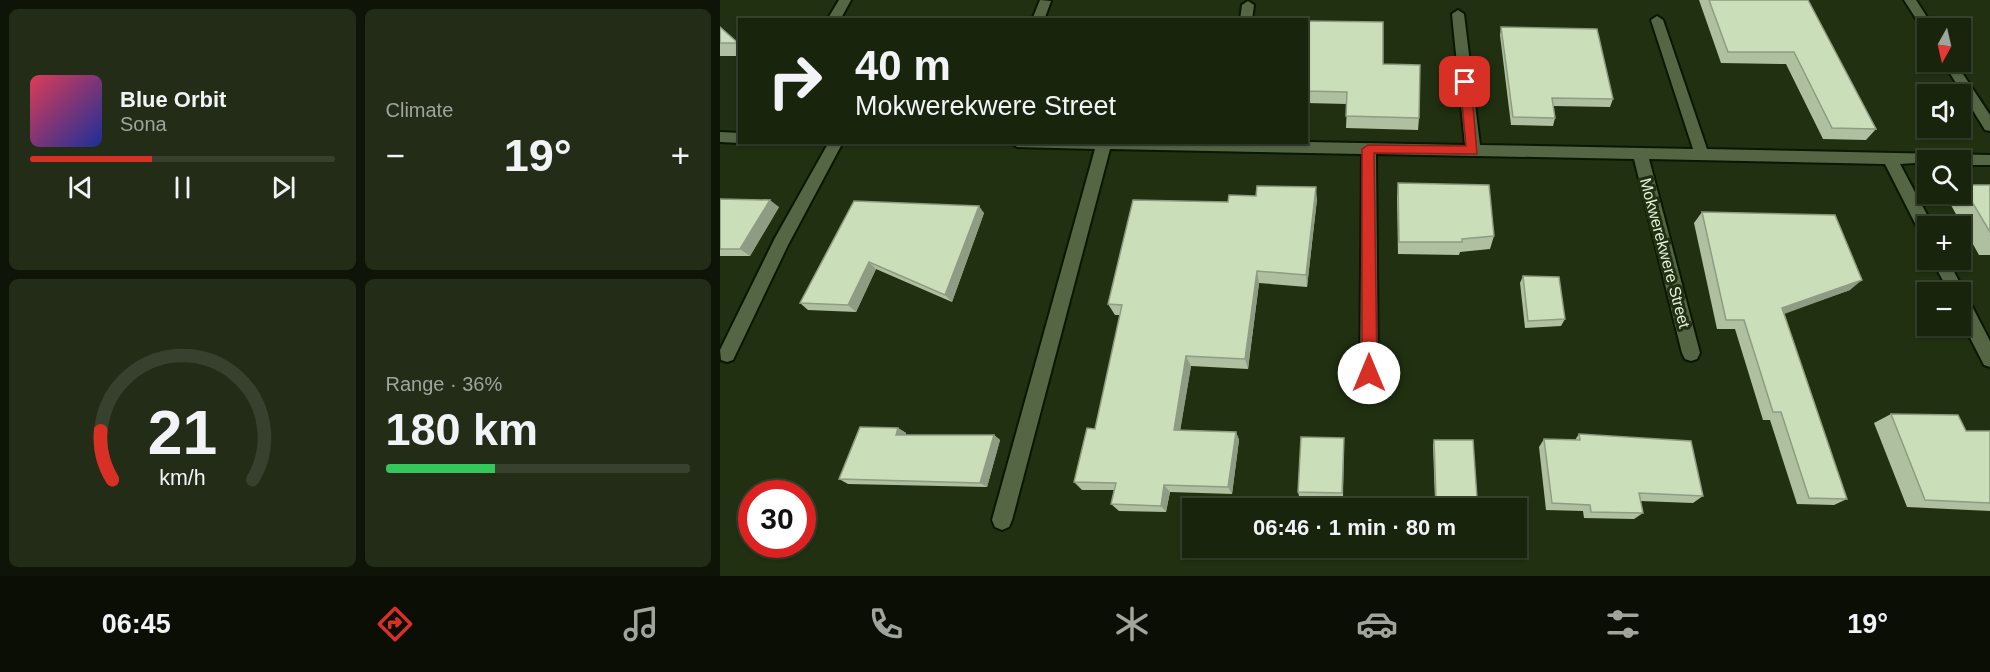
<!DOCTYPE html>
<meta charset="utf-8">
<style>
body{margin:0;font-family:Arial,sans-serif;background:#222c16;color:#f1f3f6;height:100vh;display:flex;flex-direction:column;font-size:22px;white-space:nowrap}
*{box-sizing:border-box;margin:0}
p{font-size:20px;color:#9fa49d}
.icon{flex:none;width:33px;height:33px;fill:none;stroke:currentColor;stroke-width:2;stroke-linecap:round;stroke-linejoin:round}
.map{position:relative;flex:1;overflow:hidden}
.sheet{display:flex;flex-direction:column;gap:9px;padding:9px;background:#0e1407;width:720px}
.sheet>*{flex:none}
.top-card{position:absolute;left:18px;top:18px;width:570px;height:126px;border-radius:0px;box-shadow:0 2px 4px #0004,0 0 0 2px #37412e;background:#19240d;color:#f1f3f6;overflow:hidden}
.needle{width:39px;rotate:188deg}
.controls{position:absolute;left:1197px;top:18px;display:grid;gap:12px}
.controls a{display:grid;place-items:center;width:54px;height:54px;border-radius:0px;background:#19240d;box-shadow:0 2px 4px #0004,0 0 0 2px #37412e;font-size:30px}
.speed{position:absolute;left:18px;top:480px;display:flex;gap:12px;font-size:30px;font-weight:700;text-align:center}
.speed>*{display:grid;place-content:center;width:78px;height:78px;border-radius:50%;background:#19240d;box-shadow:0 2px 4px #0004,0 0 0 2px #37412e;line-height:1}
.speed .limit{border:9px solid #d22;background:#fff;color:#111}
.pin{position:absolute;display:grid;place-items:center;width:51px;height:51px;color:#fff;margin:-26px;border-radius:12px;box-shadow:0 3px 9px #0006}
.me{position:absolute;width:66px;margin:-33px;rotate:0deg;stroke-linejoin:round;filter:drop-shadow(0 0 4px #0008)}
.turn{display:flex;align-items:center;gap:21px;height:126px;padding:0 18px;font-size:27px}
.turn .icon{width:78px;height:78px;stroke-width:2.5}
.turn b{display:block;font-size:42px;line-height:51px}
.big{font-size:45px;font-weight:600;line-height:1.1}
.sheet .card{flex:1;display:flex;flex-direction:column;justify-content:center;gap:9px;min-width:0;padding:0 21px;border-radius:9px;background:#222c16}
.sheet .dial{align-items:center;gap:0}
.dial svg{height:156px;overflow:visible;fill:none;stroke:#37412e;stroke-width:7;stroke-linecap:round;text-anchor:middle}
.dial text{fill:#f1f3f6;stroke:none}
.song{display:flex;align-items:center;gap:18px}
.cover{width:72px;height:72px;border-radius:9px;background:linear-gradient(135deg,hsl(350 70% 55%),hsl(230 70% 35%))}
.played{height:6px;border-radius:3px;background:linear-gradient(90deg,#d93025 40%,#37412e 40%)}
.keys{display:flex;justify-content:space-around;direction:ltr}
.heat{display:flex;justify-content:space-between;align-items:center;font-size:33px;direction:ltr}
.charge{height:9px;border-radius:4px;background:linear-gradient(90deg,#34c759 36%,#37412e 0)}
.sheet .tiles{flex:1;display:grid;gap:9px;grid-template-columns:repeat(2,1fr)}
.trip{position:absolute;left:462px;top:498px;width:345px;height:60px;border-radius:0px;background:#19240d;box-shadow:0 2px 4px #0004,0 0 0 2px #37412e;font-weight:600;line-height:60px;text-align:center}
.menu{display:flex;height:96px;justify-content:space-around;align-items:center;background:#0a0e05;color:#9fa49d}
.menu .icon{width:42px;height:42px}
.menu .active{color:#d93025}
.menu b{font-size:27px;color:#f1f3f6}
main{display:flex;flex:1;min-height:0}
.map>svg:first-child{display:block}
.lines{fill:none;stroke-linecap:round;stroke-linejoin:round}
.minor-casing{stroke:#0a1700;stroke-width:4}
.minor{fill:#556645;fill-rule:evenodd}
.wall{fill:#aec09f}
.shaded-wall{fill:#8d9c82}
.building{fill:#cadfb9;stroke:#8d9c82;stroke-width:1.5}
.route{fill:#d93025;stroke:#8d1f18;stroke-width:1.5}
.labels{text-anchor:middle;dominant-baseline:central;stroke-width:6;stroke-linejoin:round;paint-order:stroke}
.street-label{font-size:16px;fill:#e7f1de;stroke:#213011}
</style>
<main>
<section class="sheet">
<div class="tiles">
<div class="card">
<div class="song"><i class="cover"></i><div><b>Blue Orbit</b><p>Sona</p></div></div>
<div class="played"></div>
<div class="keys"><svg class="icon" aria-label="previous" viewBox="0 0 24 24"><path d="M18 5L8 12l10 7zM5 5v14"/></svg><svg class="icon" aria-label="pause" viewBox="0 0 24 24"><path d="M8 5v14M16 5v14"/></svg><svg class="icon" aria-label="next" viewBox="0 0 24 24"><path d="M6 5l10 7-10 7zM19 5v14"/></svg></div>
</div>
<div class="card"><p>Climate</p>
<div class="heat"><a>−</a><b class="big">19°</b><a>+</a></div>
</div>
<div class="card dial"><svg viewBox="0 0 100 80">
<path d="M14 69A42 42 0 1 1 86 69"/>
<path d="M14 69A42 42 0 0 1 8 44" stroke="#d93025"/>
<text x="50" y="56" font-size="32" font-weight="700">21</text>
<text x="50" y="72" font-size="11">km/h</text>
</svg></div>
<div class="card"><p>Range · 36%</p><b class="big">180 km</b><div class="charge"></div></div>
</div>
</section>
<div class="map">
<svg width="1270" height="576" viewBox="0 0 1270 576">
<rect width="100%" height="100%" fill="#213011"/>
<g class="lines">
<defs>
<path id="minor" d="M 119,0 L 131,0 L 120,20 L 107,20 Z
M 320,0 L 331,1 L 324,20 L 312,20 Z
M 1184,0 L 1196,0 L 1214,28 L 1204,31 Z
M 528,1 L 534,5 L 532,20 L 520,20 L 522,5 Z
M 738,10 L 744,14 L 760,145 L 973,149 L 931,20 L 937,16 L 943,20 L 987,149 L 1270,155 L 1270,165 L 1240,165 L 1240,160 L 1180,164 L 1213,226 L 1208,226 L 1208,239 L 1202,237 L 1165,164 L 929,159 L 980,353 L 977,359 L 971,361 L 965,359 L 962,353 L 914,159 L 656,154 L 658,373 L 655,379 L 649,381 L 643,379 L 640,373 L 642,154 L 390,149 L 292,520 L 289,527 L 282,530 L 275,527 L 272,520 L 375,149 L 297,147 L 290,142 L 586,142 L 745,145 L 732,14 Z
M 1223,62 L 1235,62 L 1270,115 L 1270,131 L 1265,130 Z
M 0,132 L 20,133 L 20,142 L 22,142 L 20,143 L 0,142 Z
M 109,142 L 123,142 L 68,245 L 13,360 L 7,362 L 1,360 L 0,350 L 55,238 Z
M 1212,260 L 1228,260 L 1270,341 L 1270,367 L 1264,365 L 1240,318 L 1240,292 L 1229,292 Z"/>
</defs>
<use href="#minor" class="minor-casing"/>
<use href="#minor" class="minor"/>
</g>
<path class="wall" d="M 979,0 L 1088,0 L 1156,129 L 1146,140 L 1103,139 L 1066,64 L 1001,63 Z
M 586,21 L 663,64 L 699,118 L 698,130 L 626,128 L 627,104 L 586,103 Z
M 0,27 L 20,45 L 20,56 L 0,56 Z
M 781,27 L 893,99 L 890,107 L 833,106 L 835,118 L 833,126 L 791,125 L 780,35 Z
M 678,183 L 774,236 L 770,249 L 740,252 L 739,255 L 678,254 L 677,197 Z
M 1242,185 L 1270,185 L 1270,255 L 1259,255 L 1227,198 L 1232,194 L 1240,194 L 1240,186 Z
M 0,199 L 59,207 L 30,256 L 0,256 Z
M 597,199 L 587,287 L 539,283 L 528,369 L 471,366 L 460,430 L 516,432 L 519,440 L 512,494 L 450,492 L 446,512 L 399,511 L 391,504 L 394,490 L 362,490 L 354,482 L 375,429 L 400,315 L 395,315 L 388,304 L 508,202 Z
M 134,201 L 264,213 L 232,302 L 156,269 L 136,312 L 88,310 L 80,303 Z
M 982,212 L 1130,290 L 1064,313 L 1127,499 L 1114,505 L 1077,504 L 1050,420 L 1043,420 L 1015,329 L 997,329 L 974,223 Z
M 803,276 L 845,319 L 841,326 L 805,328 L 800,283 Z
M 1171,414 L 1246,431 L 1270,431 L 1270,511 L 1187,507 L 1154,423 Z
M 178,428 L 186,433 L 186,435 L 274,435 L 280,440 L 267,487 L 128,484 L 119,479 Z
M 859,434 L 983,496 L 973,503 L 920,501 L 923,513 L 914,519 L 864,518 L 863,511 L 826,510 L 819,447 L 824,439 L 855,440 Z
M 714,440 L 757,498 L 755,502 L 715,501 L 713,445 Z
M 624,443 L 623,497 L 579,496 L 578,492 Z"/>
<path class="shaded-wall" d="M 596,187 L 597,199 L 587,287 L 586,275 Z
M 50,200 L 59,207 L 30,256 L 20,249 Z
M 259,206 L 264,213 L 232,302 L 225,295 Z
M 149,262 L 156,269 L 136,312 L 128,305 Z
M 537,271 L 539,283 L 528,369 L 525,359 Z
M 1142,280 L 1130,290 L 1053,318 L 1062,308 Z
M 466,356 L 471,366 L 459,438 L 454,430 Z
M 178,428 L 186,433 L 184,440 L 176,435 Z
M 516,432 L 519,440 L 512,494 L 508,487 Z
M 274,435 L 280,440 L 267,487 L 260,483 Z
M 444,485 L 450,492 L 446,512 L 441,506 Z"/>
<path class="building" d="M 989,0 L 1088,0 L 1156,129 L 1112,128 L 1074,52 L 1008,52 Z
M 149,18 L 216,20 L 148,20 Z
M 586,21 L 663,22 L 663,64 L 700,65 L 699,118 L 626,116 L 627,92 L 586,91 Z
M 0,27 L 18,43 L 0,43 Z
M 781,27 L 877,29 L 893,99 L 832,98 L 835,118 L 793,117 Z
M 678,183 L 769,185 L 774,236 L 742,239 L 742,242 L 679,242 Z
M 1242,185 L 1270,185 L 1270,232 Z
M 537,186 L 596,187 L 586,275 L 537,271 L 525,359 L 466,356 L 454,430 L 516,432 L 508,487 L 444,485 L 441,506 L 391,504 L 396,483 L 354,482 L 367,428 L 375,429 L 402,305 L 388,304 L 413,200 L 508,202 L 509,195 L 536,196 Z
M 0,199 L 50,200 L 20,249 L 0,249 Z
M 134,201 L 259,206 L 225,295 L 149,262 L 128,305 L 80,303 Z
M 982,212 L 1115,215 L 1142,280 L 1062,308 L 1127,499 L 1089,498 L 1061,412 L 1053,412 L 1024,320 L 1006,320 Z
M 803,276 L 839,277 L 845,319 L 808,321 Z
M 1171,414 L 1238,415 L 1246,431 L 1270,431 L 1270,503 L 1205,500 Z
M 140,427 L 178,428 L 176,435 L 274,435 L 260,483 L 119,479 Z
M 859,434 L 971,441 L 983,496 L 919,493 L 923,513 L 871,512 L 870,505 L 832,503 L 824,439 L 860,440 Z
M 581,437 L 624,438 L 622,493 L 578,492 Z
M 714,440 L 753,440 L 757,498 L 716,497 Z"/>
<path class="route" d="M 745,78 L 751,82 L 757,154 L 654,153 L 657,373 L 649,379 L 642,373 L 642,149 L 648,145 L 746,146 L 740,82 Z"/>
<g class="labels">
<g class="street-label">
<text transform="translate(945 253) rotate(75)">Mokwerekwere Street</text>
</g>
</g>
</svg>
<div class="controls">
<a><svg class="needle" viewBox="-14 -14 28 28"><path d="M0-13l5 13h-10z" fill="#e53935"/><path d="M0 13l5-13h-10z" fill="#9fa49d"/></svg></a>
<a><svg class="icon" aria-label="sound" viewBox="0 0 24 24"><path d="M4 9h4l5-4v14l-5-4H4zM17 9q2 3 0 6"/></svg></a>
<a><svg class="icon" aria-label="search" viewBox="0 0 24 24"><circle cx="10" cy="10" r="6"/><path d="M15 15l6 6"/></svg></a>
<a>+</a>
<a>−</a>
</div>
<div class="speed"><div class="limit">30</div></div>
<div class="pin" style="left:745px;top:82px;background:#d93025"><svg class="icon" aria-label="arrive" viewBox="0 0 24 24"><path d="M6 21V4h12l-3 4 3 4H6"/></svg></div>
<svg class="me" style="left:649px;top:373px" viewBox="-20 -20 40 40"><circle r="19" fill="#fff"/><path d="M0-13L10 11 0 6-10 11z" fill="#d93025"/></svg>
<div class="trip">06:46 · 1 min · 80 m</div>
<div class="top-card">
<div class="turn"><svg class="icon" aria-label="right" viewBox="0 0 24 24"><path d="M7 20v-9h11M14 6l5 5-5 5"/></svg><div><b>40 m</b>Mokwerekwere Street</div></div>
</div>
</div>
</main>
<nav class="menu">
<b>06:45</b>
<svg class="icon active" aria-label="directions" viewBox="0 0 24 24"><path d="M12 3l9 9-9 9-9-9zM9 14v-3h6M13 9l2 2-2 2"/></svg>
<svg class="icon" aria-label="music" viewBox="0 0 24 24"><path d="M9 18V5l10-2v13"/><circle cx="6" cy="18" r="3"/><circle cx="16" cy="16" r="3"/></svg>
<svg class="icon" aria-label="phone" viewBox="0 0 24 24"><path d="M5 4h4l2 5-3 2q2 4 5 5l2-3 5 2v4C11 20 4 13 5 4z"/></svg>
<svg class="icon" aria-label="climate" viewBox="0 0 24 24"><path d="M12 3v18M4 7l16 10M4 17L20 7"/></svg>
<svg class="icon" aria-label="car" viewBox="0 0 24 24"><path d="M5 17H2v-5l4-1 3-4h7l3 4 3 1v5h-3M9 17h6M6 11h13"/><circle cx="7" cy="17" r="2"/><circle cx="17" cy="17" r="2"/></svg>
<svg class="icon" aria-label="filters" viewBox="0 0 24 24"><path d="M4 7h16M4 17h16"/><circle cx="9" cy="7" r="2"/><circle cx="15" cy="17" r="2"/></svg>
<b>19°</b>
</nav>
